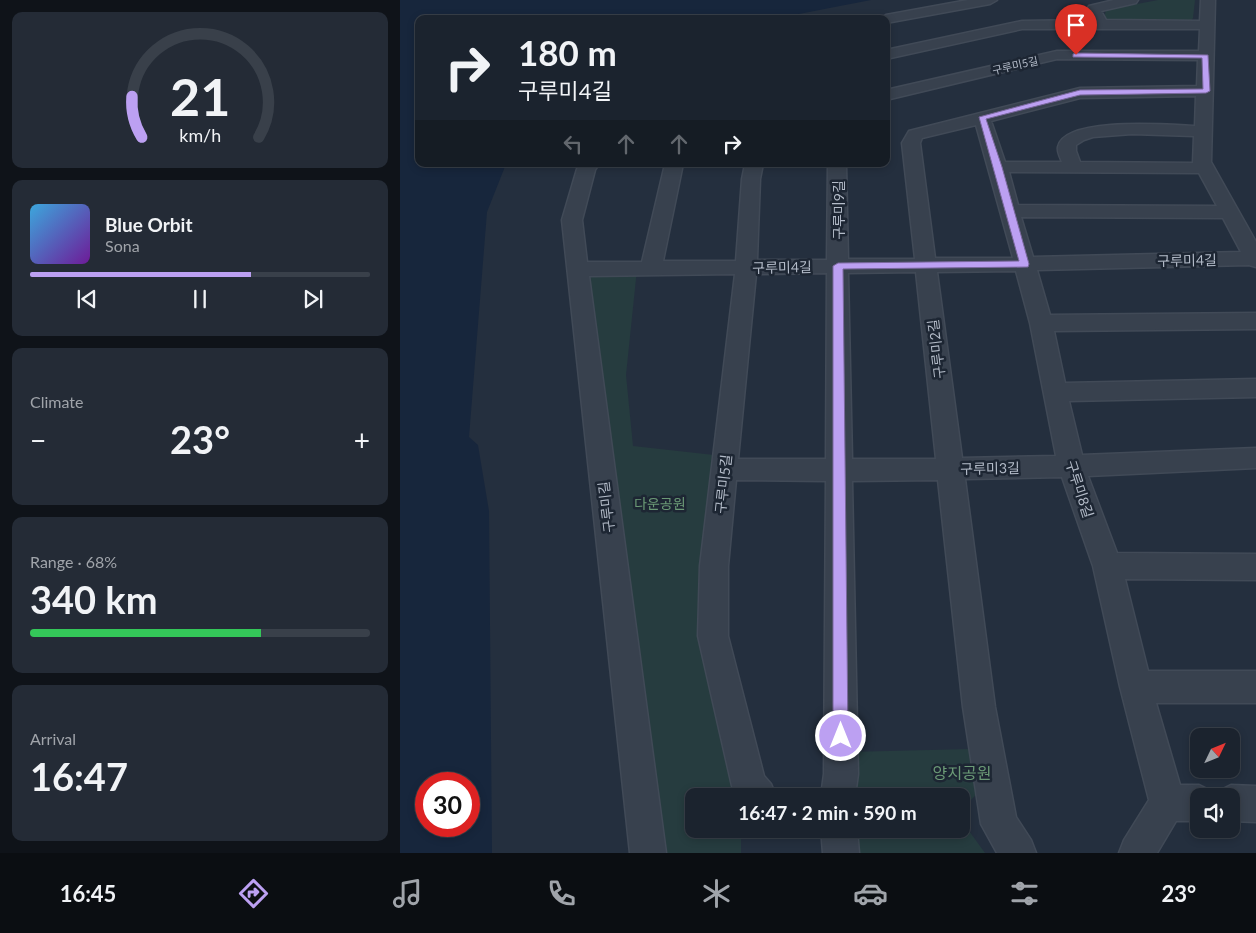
<!DOCTYPE html>
<meta charset="utf-8">
<style>
body{margin:0;font-family:Lato,"Noto Sans KR",sans-serif;background:#242b36;color:#f1f3f6;height:100vh;display:flex;flex-direction:column;font-size:19px;white-space:nowrap}
*{box-sizing:border-box;margin:0}
p{font-size:16px;color:#a0a4aa}
.icon{flex:none;width:28px;height:28px;fill:none;stroke:currentColor;stroke-width:2;stroke-linecap:round;stroke-linejoin:round}
.map{position:relative;flex:1;overflow:hidden}
.panel{display:flex;flex-direction:column;gap:12px;padding:12px;background:#0f1319;width:400px}
.panel>*{flex:none}
.guide{position:absolute;left:15px;top:15px;width:475px;height:152px;border-radius:10px;box-shadow:0 2px 8px #0003,0 0 0 1px #39404a;background:#1b232e;color:#f1f3f6;overflow:hidden}
.needle{width:32px;rotate:47deg}
.controls{position:absolute;left:790px;top:728px;display:grid;gap:10px}
.controls a{display:grid;place-items:center;width:50px;height:50px;border-radius:10px;background:#1b232e;box-shadow:0 2px 8px #0003,0 0 0 1px #39404a;font-size:25px}
.speed{position:absolute;left:15px;top:772px;display:flex;gap:10px;font-size:25px;font-weight:700;text-align:center}
.speed>*{display:grid;place-content:center;width:65px;height:65px;border-radius:50%;background:#1b232e;box-shadow:0 2px 8px #0003,0 0 0 1px #39404a;line-height:1}
.speed .limit{border:8px solid #d22;background:#fff;color:#111}
.pin{position:absolute;display:grid;place-items:center;width:42px;height:42px;color:#fff;margin:-51px -21px;border-radius:50% 50% 50% 0;rotate:-45deg;box-shadow:0 0 5px #0007}
.pin .icon{rotate:45deg}
.me{position:absolute;width:55px;margin:-28px;rotate:0deg;stroke-linejoin:round;filter:drop-shadow(0 0 4px #0008)}
.turn{display:flex;align-items:center;gap:18px;height:105px;padding:0 20px;font-size:22px}
.turn .icon{width:65px;height:65px;stroke-width:2.5}
.turn b{display:block;font-size:35px;line-height:42px}
.lanes{display:flex;align-items:center;height:48px;padding:0 20px;background:#0003;justify-content:center;gap:25px;direction:ltr}
.lanes .off{opacity:.35}
.big{font-size:38px;font-weight:700;line-height:1.1}
.panel .widget{flex:1;display:flex;flex-direction:column;justify-content:center;gap:8px;min-width:0;padding:0 18px;border-radius:10px;background:#242b36}
.panel .dial{align-items:center;gap:0}
.dial svg{height:130px;overflow:visible;fill:none;stroke:#39404a;stroke-width:7;stroke-linecap:round;text-anchor:middle}
.dial text{fill:#f1f3f6;stroke:none}
.song{display:flex;align-items:center;gap:15px}
.cover{width:60px;height:60px;border-radius:8px;background:linear-gradient(135deg,hsl(200 70% 55%),hsl(280 70% 35%))}
.played{height:5px;border-radius:2px;background:linear-gradient(90deg,#bca0f2 65%,#39404a 65%)}
.keys{display:flex;justify-content:space-around;direction:ltr}
.heat{display:flex;justify-content:space-between;align-items:center;font-size:28px;direction:ltr}
.charge{height:8px;border-radius:4px;background:linear-gradient(90deg,#34c759 68%,#39404a 0)}
.trip{position:absolute;left:285px;top:788px;width:285px;height:50px;border-radius:10px;background:#1b232e;box-shadow:0 2px 8px #0003,0 0 0 1px #39404a;font-weight:700;line-height:50px;text-align:center}
.menu{display:flex;height:80px;justify-content:space-around;align-items:center;background:#0b0e12;color:#a0a4aa}
.menu .icon{width:35px;height:35px}
.menu .selected{color:#bca0f2}
.menu b{font-size:22px;color:#f1f3f6}
main{display:flex;flex:1;min-height:0}
.map>svg:first-child{display:block}
.green{fill:#263c3f}
.water{fill:#17263c;fill-rule:evenodd}
.lines{fill:none;stroke-linecap:round;stroke-linejoin:round}
.minor-casing{stroke:#414a57;stroke-width:3}
.minor{fill:#38414e;fill-rule:evenodd}
.route{fill:#bca0f2;stroke:#7a689d}
.labels{text-anchor:middle;dominant-baseline:central;stroke-width:5;stroke-linejoin:round;paint-order:stroke}
.far-street-label{font-size:11px;fill:#b4bcc9;stroke:#1d2633}
.street-label{font-size:14px;fill:#b4bcc9;stroke:#1d2633}
.park-label{font-size:14px;fill:#6b9a76;stroke:#1d2633}
.near-park-label{font-size:16px;fill:#6b9a76;stroke:#1d2633}
</style>
<main>
<section class="panel">
<div class="widget dial"><svg viewBox="0 0 100 80">
<path d="M14 69A42 42 0 1 1 86 69"/>
<path d="M14 69A42 42 0 0 1 8 44" stroke="#bca0f2"/>
<text x="50" y="56" font-size="32" font-weight="700">21</text>
<text x="50" y="72" font-size="11">km/h</text>
</svg></div>
<div class="widget">
<div class="song"><i class="cover"></i><div><b>Blue Orbit</b><p>Sona</p></div></div>
<div class="played"></div>
<div class="keys"><svg class="icon" aria-label="previous" viewBox="0 0 24 24"><path d="M18 5L8 12l10 7zM5 5v14"/></svg><svg class="icon" aria-label="pause" viewBox="0 0 24 24"><path d="M8 5v14M16 5v14"/></svg><svg class="icon" aria-label="next" viewBox="0 0 24 24"><path d="M6 5l10 7-10 7zM19 5v14"/></svg></div>
</div>
<div class="widget"><p>Climate</p>
<div class="heat"><a>−</a><b class="big">23°</b><a>+</a></div>
</div>
<div class="widget"><p>Range · 68%</p><b class="big">340 km</b><div class="charge"></div></div>
<div class="widget"><p>Arrival</p><b class="big">16:47</b></div>
</section>
<div class="map">
<svg width="856" height="853" viewBox="0 0 856 853">
<rect width="100%" height="100%" fill="#242f3e"/>
<path class="green" d="M 758,0 L 795,0 L 793,18 L 791,21 L 713,22 L 704,18 L 706,10 Z
M 178,269 L 237,269 L 226,375 L 233,446 L 314,455 L 313,604 L 341,751 L 341,796 L 294,796 L 294,829 L 341,829 L 341,853 L 248,853 Z
M 571,749 L 588,782 L 571,800 L 564,824 L 585,853 L 458,853 L 456,829 L 561,829 L 561,796 L 452,796 L 448,752 Z"/>
<path class="water" d="M 0,0 L 471,0 L 373,19 L 19,19 L 19,164 L 106,164 L 87,212 L 69,437 L 78,445 L 89,511 L 92,853 L 0,853 ZM 26,784 L 69,784 L 69,826 L 26,826 Z"/>
<g class="lines">
<defs>
<path id="minor" d="M 568,0 L 597,0 L 590,4 L 486,23 L 486,19 L 479,19 L 486,15 Z
M 714,0 L 738,0 L 736,3 L 701,11 L 706,20 L 800,21 L 801,0 L 815,0 L 811,162 L 856,242 L 856,267 L 849,265 L 637,270 L 650,315 L 856,313 L 856,329 L 654,331 L 665,383 L 856,379 L 856,397 L 669,401 L 682,455 L 856,448 L 856,468 L 688,476 L 717,553 L 856,554 L 856,580 L 725,579 L 748,671 L 856,671 L 856,703 L 756,703 L 780,785 L 799,785 L 811,791 L 814,796 L 799,796 L 799,821 L 776,821 L 757,853 L 719,853 L 724,840 L 749,800 L 720,687 L 693,566 L 662,477 L 565,479 L 595,707 L 616,817 L 631,840 L 636,853 L 597,853 L 581,824 L 563,707 L 538,480 L 452,481 L 458,774 L 455,796 L 421,796 L 424,774 L 426,481 L 336,480 L 328,566 L 328,636 L 364,776 L 371,784 L 376,796 L 336,796 L 332,786 L 298,636 L 300,566 L 335,274 L 189,276 L 266,853 L 230,853 L 162,220 L 177,169 L 181,164 L 199,164 L 195,170 L 182,220 L 187,262 L 242,262 L 265,164 L 283,164 L 263,261 L 336,261 L 342,179 L 345,164 L 363,164 L 360,179 L 357,260 L 427,260 L 428,164 L 446,164 L 448,259 L 515,259 L 502,143 L 509,131 L 680,88 L 797,86 L 798,60 L 657,59 L 486,100 L 486,90 L 657,51 L 799,51 L 800,29 L 622,29 L 486,59 L 486,50 L 622,21 L 692,20 L 687,9 L 689,6 ZM 796,96 L 795,126 C 770,125 664,116 658,147 C 657,152 660,157 662,162 L 605,162 L 591,121 L 680,98 ZM 576,125 L 613,258 L 535,258 L 520,143 L 522,138 ZM 732,134 L 794,136 L 793,163 L 680,162 L 676,151 L 676,145 L 684,140 L 693,137 ZM 609,172 L 799,173 L 817,206 L 618,205 ZM 621,217 L 823,218 L 841,252 L 633,257 ZM 616,271 L 630,323 L 656,456 L 562,458 L 537,272 ZM 516,272 L 536,459 L 452,459 L 448,273 ZM 427,273 L 426,459 L 338,459 L 356,274 Z
M 831,785 L 856,786 L 856,822 L 831,821 L 831,796 L 816,796 L 819,791 Z
M 421,829 L 457,829 L 459,853 L 423,853 Z"/>
</defs>
<use href="#minor" class="minor-casing"/>
<use href="#minor" class="minor"/>
</g>
<path class="route" d="M 676,53 L 808,55 L 810,91 L 806,93 L 680,95 L 586,119 L 602,167 L 629,264 L 628,267 L 443,269 L 448,736 L 446,741 L 441,744 L 435,741 L 433,736 L 433,266 L 438,263 L 619,261 L 579,117 L 680,90 L 803,89 L 802,58 L 673,57 L 673,54 Z"/>
<g class="labels">
<g class="far-street-label">
<text transform="translate(615 65) rotate(-13)">구루미5길</text>
</g>
<g class="street-label">
<text transform="translate(438 210) rotate(-90)">구루미9길</text>
<text transform="translate(787 260) rotate(-1)">구루미4길</text>
<text transform="translate(382 267) rotate(-1)">구루미4길</text>
<text transform="translate(536 349) rotate(-97)">구루미2길</text>
<text transform="translate(590 468) rotate(-1)">구루미3길</text>
<text transform="translate(323 484) rotate(-84)">구루미5길</text>
<text transform="translate(680 489) rotate(72)">구루미8길</text>
<text transform="translate(206 507) rotate(-97)">구루미길</text>
</g>
<g class="park-label">
<text x="260" y="503">다운공원</text>
</g>
<g class="near-park-label">
<text x="562" y="772">양지공원</text>
</g>
</g>
</svg>
<div class="controls">
<a><svg class="needle" viewBox="-14 -14 28 28"><path d="M0-13l5 13h-10z" fill="#e53935"/><path d="M0 13l5-13h-10z" fill="#a0a4aa"/></svg></a>
<a><svg class="icon" aria-label="sound" viewBox="0 0 24 24"><path d="M4 9h4l5-4v14l-5-4H4zM17 9q2 3 0 6"/></svg></a>
</div>
<div class="speed"><div class="limit">30</div></div>
<div class="pin" style="left:676px;top:55px;background:#d93025"><svg class="icon" aria-label="arrive" viewBox="0 0 24 24"><path d="M6 21V4h12l-3 4 3 4H6"/></svg></div>
<svg class="me" style="left:441px;top:736px" viewBox="-20 -20 40 40"><circle r="17" fill="#bca0f2" stroke="#fff" stroke-width="3"/><path d="M0-11L8 9 0 5-8 9z" fill="#fff"/></svg>
<div class="trip">16:47 · 2 min · 590 m</div>
<div class="guide">
<div class="turn"><svg class="icon" aria-label="right" viewBox="0 0 24 24"><path d="M7 20v-9h11M14 6l5 5-5 5"/></svg><div><b>180 m</b>구루미4길</div></div>
<div class="lanes"><svg class="icon off" aria-label="left" viewBox="0 0 24 24"><path d="M17 20v-9H6M10 6l-5 5 5 5"/></svg><svg class="icon off" aria-label="ahead" viewBox="0 0 24 24"><path d="M12 20V5M6 11l6-6 6 6"/></svg><svg class="icon off" aria-label="ahead" viewBox="0 0 24 24"><path d="M12 20V5M6 11l6-6 6 6"/></svg><svg class="icon" aria-label="right" viewBox="0 0 24 24"><path d="M7 20v-9h11M14 6l5 5-5 5"/></svg></div>
</div>
</div>
</main>
<nav class="menu">
<b>16:45</b>
<svg class="icon selected" aria-label="directions" viewBox="0 0 24 24"><path d="M12 3l9 9-9 9-9-9zM9 14v-3h6M13 9l2 2-2 2"/></svg>
<svg class="icon" aria-label="music" viewBox="0 0 24 24"><path d="M9 18V5l10-2v13"/><circle cx="6" cy="18" r="3"/><circle cx="16" cy="16" r="3"/></svg>
<svg class="icon" aria-label="phone" viewBox="0 0 24 24"><path d="M5 4h4l2 5-3 2q2 4 5 5l2-3 5 2v4C11 20 4 13 5 4z"/></svg>
<svg class="icon" aria-label="climate" viewBox="0 0 24 24"><path d="M12 3v18M4 7l16 10M4 17L20 7"/></svg>
<svg class="icon" aria-label="car" viewBox="0 0 24 24"><path d="M5 17H2v-5l4-1 3-4h7l3 4 3 1v5h-3M9 17h6M6 11h13"/><circle cx="7" cy="17" r="2"/><circle cx="17" cy="17" r="2"/></svg>
<svg class="icon" aria-label="filters" viewBox="0 0 24 24"><path d="M4 7h16M4 17h16"/><circle cx="9" cy="7" r="2"/><circle cx="15" cy="17" r="2"/></svg>
<b>23°</b>
</nav>
